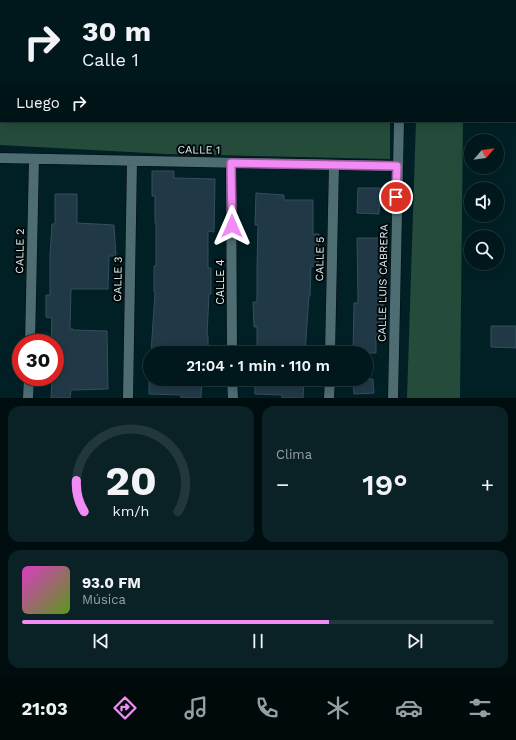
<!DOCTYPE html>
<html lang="es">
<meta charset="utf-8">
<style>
body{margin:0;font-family:"Work Sans",sans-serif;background:#0a2125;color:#f1f3f6;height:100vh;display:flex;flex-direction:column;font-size:15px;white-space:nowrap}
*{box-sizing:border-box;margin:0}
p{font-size:13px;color:#95a0a3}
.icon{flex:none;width:22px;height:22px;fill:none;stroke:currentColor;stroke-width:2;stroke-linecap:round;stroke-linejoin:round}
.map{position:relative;height:398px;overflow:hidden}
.side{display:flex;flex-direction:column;gap:8px;padding:8px;background:#000d0f;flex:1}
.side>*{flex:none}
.top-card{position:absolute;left:0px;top:0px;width:516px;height:122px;box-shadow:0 2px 10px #0003,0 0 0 1px #22373b;background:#00181c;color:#f1f3f6;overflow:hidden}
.needle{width:26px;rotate:62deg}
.tools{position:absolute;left:464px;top:134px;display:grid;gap:8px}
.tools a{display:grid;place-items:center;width:40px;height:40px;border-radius:50%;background:#00181c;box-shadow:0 2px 10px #0003,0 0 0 1px #22373b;font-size:20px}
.speed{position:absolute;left:12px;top:334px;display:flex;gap:8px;font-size:20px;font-weight:700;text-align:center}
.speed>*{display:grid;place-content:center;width:52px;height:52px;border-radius:50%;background:#00181c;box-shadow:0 2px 10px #0003,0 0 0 1px #22373b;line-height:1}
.speed .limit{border:6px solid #d22;background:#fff;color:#111}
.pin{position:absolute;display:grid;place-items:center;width:34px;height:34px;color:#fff;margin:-17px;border:2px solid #fff;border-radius:50%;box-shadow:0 1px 4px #0007}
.me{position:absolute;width:44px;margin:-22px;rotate:0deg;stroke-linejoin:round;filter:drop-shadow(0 0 3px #0008)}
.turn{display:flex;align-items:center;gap:14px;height:84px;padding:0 16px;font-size:18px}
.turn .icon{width:52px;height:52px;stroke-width:2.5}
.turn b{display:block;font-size:28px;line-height:34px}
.then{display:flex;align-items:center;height:38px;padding:0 16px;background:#0003;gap:8px;font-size:15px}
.big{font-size:30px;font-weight:600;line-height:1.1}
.side .card{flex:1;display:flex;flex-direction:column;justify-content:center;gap:6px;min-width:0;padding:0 14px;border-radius:12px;background:#0a2125}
.side .dial{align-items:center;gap:0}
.dial svg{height:104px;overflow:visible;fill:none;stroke:#22373b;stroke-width:7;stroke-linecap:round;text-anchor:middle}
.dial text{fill:#f1f3f6;stroke:none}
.song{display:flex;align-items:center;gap:12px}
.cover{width:48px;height:48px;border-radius:6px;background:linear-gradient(135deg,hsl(310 70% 55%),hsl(90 70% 35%))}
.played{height:4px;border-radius:2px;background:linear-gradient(90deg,#f18bf5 65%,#22373b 65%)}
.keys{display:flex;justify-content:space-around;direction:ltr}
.heat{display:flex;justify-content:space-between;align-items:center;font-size:22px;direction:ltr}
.side .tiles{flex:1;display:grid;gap:8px;grid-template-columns:1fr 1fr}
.card:last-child{grid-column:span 2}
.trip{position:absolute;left:143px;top:346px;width:230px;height:40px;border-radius:20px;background:#00181c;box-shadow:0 2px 10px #0003,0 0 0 1px #22373b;font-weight:600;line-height:40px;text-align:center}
.tabs{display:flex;height:64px;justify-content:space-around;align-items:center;background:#000a0b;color:#95a0a3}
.tabs .icon{width:28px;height:28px}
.tabs .selected{color:#f18bf5}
.tabs b{font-size:18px;color:#f1f3f6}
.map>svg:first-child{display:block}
.green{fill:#254c3b}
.building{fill:#213947;stroke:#354e5c}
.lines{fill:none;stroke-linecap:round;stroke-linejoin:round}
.street-casing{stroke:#00090c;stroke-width:11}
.secondary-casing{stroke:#00090c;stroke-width:11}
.street{stroke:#4d6d73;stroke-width:10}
.secondary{stroke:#438c8d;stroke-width:10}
.route-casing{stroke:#9d5a9f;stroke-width:10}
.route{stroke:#f18bf5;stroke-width:7}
.labels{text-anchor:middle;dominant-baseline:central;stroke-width:4;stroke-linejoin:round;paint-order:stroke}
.street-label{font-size:11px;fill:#dff1f4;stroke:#01080a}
</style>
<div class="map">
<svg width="516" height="398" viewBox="0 0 516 398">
<rect width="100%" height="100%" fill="#002025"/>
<path class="green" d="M 417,0 L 516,0 L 516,116 L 515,1 L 417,1 Z
M 0,93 L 1,121 L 390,121 L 390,159 L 167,154 L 0,145 Z
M 416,121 L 463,121 L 460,398 L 407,398 Z"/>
<path class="building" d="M 152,171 L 174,171 L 174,178 L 215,179 L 214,232 L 208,231 L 208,268 L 211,268 L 211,294 L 209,294 L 207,336 L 208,336 L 208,353 L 151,353 L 155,292 L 154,292 L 154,266 L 156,266 L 156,223 L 155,223 L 155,196 L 152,196 Z
M 358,188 L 380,188 L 379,214 L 357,213 Z
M 256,193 L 284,195 L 284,200 L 313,200 L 313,234 L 319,234 L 318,267 L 311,266 L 310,296 L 309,296 L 305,353 L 257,353 L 257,327 L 254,327 L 253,302 L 257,302 L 257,267 L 258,225 L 255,225 Z
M 55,194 L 77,194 L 77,223 L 114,225 L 116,256 L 109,256 L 108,289 L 71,289 L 70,329 L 73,329 L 73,330 L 107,331 L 108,389 L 71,390 L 70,398 L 51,398 L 52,377 L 55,377 L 55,343 L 51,343 L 52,318 L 46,317 L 46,295 L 50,295 L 50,255 L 52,224 L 55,224 Z
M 357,238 L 379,238 L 379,273 L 380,273 L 381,304 L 383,304 L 382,336 L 376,336 L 376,353 L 353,353 L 354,303 L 358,303 Z
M 491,326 L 516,326 L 516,348 L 491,347 Z
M 149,379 L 202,379 L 201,398 L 181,398 L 181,395 L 149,394 Z
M 255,379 L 304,379 L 303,398 L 282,398 L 282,395 L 255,394 Z
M 353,379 L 373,379 L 374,393 L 354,394 Z"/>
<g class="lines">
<defs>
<path id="street" d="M 61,1 L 61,0
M 182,1 L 182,0
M 407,1 L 407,0
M 0,158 L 397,166
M 231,163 L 232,353
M 30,343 L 34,159
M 330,353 L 334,165
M 232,379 L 233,398
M 28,398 L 29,377
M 128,398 L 132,161
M 329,398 L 330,379
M 393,398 L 399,121"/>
<path id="secondary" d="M 0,49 L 1,49
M 515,63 L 516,63
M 0,72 L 1,72
M 515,91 L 516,91"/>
</defs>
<use href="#street" class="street-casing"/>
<use href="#secondary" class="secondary-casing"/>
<use href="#street" class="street"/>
<use href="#secondary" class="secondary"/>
</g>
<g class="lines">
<defs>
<path id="route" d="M 232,226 L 231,163 L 397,166 L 396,197"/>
</defs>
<use href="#route" class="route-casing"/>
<use href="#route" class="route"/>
</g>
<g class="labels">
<g class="street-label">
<text transform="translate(199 150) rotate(1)">CALLE 1</text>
<text transform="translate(20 251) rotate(-89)">CALLE 2</text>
<text transform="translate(320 259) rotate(-89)">CALLE 5</text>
<text transform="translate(118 279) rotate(-89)">CALLE 3</text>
<text transform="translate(220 282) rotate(-90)">CALLE 4</text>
<text transform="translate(383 283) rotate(-89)">CALLE LUIS CABRERA</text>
</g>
</g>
</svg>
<div class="tools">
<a><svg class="needle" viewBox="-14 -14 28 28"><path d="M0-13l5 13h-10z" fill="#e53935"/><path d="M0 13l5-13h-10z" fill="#95a0a3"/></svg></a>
<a><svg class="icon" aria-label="sound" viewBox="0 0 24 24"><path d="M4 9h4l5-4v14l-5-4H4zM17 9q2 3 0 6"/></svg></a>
<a><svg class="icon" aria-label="search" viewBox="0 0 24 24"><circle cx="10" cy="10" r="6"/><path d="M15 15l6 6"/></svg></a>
</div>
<div class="speed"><div class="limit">30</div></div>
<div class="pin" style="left:396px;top:197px;background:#d93025"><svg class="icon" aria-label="arrive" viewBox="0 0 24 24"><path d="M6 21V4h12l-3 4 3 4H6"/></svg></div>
<svg class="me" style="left:232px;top:226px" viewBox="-20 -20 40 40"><path d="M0-17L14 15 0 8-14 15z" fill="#f18bf5" stroke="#fff" stroke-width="4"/></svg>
<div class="trip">21:04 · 1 min · 110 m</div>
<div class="top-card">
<div class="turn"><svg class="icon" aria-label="right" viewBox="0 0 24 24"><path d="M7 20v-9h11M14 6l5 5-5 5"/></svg><div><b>30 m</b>Calle 1</div></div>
<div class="then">Luego<svg class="icon" aria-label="right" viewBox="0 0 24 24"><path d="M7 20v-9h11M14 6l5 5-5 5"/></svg></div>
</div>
</div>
<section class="side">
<div class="tiles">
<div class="card dial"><svg viewBox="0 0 100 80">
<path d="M14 69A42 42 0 1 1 86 69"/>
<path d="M14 69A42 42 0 0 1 8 45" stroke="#f18bf5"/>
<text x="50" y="56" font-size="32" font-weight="700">20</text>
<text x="50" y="72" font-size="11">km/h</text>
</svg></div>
<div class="card"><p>Clima</p>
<div class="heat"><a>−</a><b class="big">19°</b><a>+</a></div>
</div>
<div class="card">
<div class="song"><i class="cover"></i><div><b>93.0 FM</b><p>Música</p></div></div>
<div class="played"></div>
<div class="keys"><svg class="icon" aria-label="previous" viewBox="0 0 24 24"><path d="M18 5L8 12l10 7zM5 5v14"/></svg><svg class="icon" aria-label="pause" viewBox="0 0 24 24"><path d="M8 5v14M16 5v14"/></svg><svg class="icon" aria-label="next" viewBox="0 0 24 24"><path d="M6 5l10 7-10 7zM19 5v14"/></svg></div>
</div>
</div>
</section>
<nav class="tabs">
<b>21:03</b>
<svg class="icon selected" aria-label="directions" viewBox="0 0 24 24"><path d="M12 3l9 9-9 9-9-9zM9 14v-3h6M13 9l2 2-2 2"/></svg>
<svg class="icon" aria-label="music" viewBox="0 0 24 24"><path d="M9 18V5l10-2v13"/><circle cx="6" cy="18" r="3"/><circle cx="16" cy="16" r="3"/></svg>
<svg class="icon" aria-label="phone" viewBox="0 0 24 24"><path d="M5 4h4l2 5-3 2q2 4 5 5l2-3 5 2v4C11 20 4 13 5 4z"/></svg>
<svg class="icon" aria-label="climate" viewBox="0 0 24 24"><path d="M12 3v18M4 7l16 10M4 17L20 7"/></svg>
<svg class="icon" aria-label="car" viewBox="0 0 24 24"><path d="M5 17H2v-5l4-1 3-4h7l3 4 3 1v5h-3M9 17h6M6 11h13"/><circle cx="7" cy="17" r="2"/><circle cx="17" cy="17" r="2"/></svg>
<svg class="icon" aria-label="filters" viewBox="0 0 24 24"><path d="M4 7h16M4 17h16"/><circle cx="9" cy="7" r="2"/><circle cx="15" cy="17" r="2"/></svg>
</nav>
